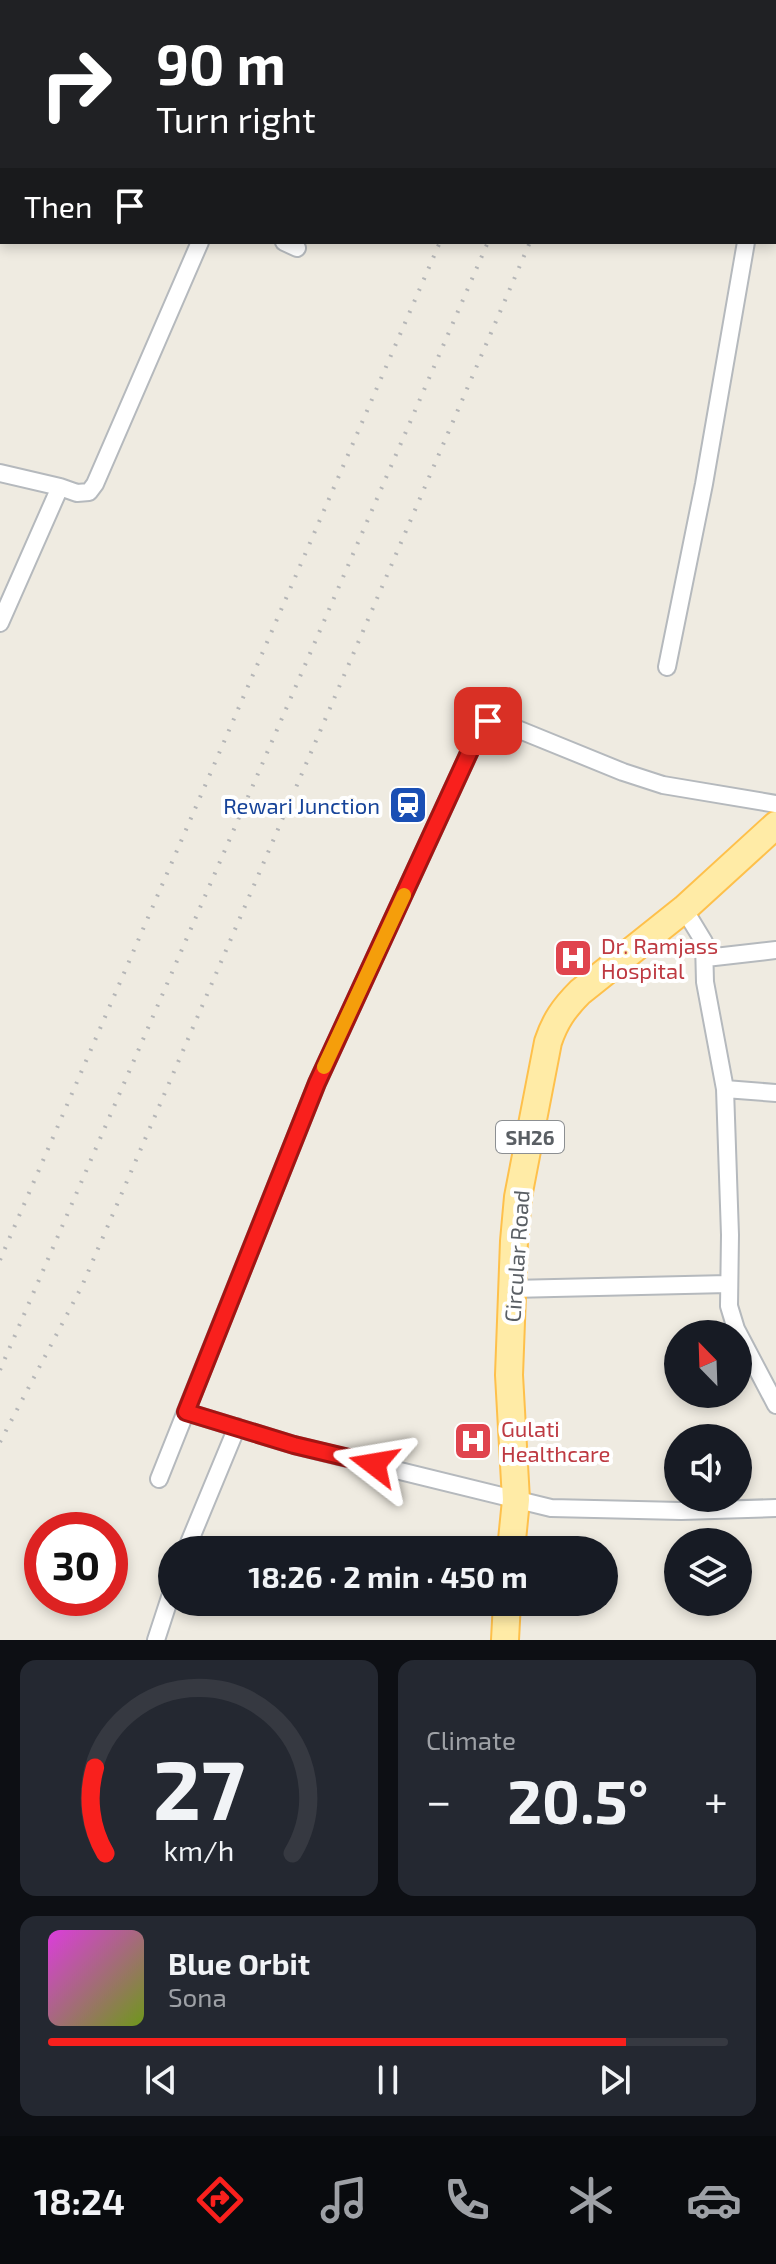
<!DOCTYPE html>
<meta charset="utf-8">
<style>
body{margin:0;font-family:"Exo 2",sans-serif;background:#242831;color:#f1f3f6;height:100vh;display:flex;flex-direction:column;font-size:30px;white-space:nowrap}
*{box-sizing:border-box;margin:0}
p{font-size:26px;color:#9ea1a6}
.icon{flex:none;width:44px;height:44px;fill:none;stroke:currentColor;stroke-width:2;stroke-linecap:round;stroke-linejoin:round}
.map{position:relative;height:1640px;overflow:hidden}
.drawer{display:flex;flex-direction:column;gap:20px;padding:20px;background:#0d0f14;flex:1}
.drawer>*{flex:none}
.hud{position:absolute;left:0px;top:0px;width:776px;height:244px;box-shadow:0 4px 12px #0003;background:#202124;color:#fff;overflow:hidden}
.needle{width:52px;rotate:337deg}
.controls{position:absolute;left:664px;top:1320px;display:grid;gap:16px}
.controls a{display:grid;place-items:center;width:88px;height:88px;border-radius:50%;background:#171b24;box-shadow:0 4px 12px #0003;font-size:40px}
.speed{position:absolute;left:24px;top:1512px;display:flex;gap:16px;font-size:40px;font-weight:700;text-align:center}
.speed>*{display:grid;place-content:center;width:104px;height:104px;border-radius:50%;background:#171b24;box-shadow:0 4px 12px #0003;line-height:1}
.speed .limit{border:12px solid #d22;background:#fff;color:#111}
.pin{position:absolute;display:grid;place-items:center;width:68px;height:68px;color:#fff;margin:-34px;border-radius:16px;box-shadow:0 4px 12px #0006}
.me{position:absolute;width:88px;margin:-44px;rotate:284deg;stroke-linejoin:round;filter:drop-shadow(0 0 6px #0008)}
.turn{display:flex;align-items:center;gap:28px;height:168px;padding:0 24px;font-size:36px}
.turn .icon{width:104px;height:104px;stroke-width:2.5}
.turn b{display:block;font-size:56px;line-height:68px}
.then{display:flex;align-items:center;height:76px;padding:0 24px;background:#0003;gap:16px;font-size:30px}
.big{font-size:60px;font-weight:700;line-height:1.1}
.drawer .widget{flex:1;display:flex;flex-direction:column;justify-content:center;gap:12px;min-width:0;padding:0 28px;border-radius:16px;background:#242831}
.drawer .dial{align-items:center;gap:0}
.dial svg{height:208px;overflow:visible;fill:none;stroke:#363941;stroke-width:7;stroke-linecap:round;text-anchor:middle}
.dial text{fill:#f1f3f6;stroke:none}
.song{display:flex;align-items:center;gap:24px}
.cover{width:96px;height:96px;border-radius:12px;background:linear-gradient(135deg,hsl(300 70% 55%),hsl(80 70% 35%))}
.played{height:8px;border-radius:4px;background:linear-gradient(90deg,#f9201d 85%,#363941 85%)}
.keys{display:flex;justify-content:space-around;direction:ltr}
.heat{display:flex;justify-content:space-between;align-items:center;font-size:44px;direction:ltr}
.drawer .tiles{flex:1;display:grid;gap:20px;grid-template-columns:1fr 1fr}
.widget:last-child{grid-column:span 2}
.trip{position:absolute;left:158px;top:1536px;width:460px;height:80px;border-radius:40px;background:#171b24;box-shadow:0 4px 12px #0003;font-weight:700;line-height:80px;text-align:center}
.tab-bar{display:flex;height:128px;justify-content:space-around;align-items:center;background:#090b0e;color:#9ea1a6}
.tab-bar .icon{width:56px;height:56px}
.tab-bar .current{color:#f9201d}
.tab-bar b{font-size:36px;color:#f1f3f6}
.map>svg:first-child{display:block}
.lines{fill:none;stroke-linecap:round;stroke-linejoin:round}
.street-casing{stroke:#b5b9bd;stroke-width:20}
.primary-casing{stroke:#fec04b;stroke-width:30}
.street{stroke:#fff;stroke-width:16}
.primary{stroke:#ffeba6;stroke-width:26}
.rail{stroke:#b5b6b7;stroke-width:4;stroke-dasharray:2 10;stroke-linecap:butt}
.route-casing{stroke:#a21513;stroke-width:20}
.route{stroke:#f9201d;stroke-width:14}
.slow{stroke:#f59e0b;stroke-width:14}
.labels{text-anchor:middle;dominant-baseline:central;stroke-width:8;stroke-linejoin:round;paint-order:stroke}
.shield{fill:#fff;stroke:#8c8f92;stroke-width:2}
.shield-label{font-size:20px;font-weight:bold;fill:#5a5f64}
.transit-label{font-size:22px;fill:#164399;stroke:#fff;text-anchor:end}
.health-label{font-size:22px;fill:#be3a42;stroke:#fff;text-anchor:start}
.street-label{font-size:22px;fill:#5a5f64;stroke:#fff}
</style>
<div class="map">
<svg width="776" height="1640" viewBox="0 0 776 1640">
<rect width="100%" height="100%" fill="#efebe1"/>
<g class="lines">
<defs>
<path id="street" d="M 10,2 L 11,0
M 302,2 L 302,0
M 0,24 L 2,20
M 774,106 L 776,96
M 284,242 L 297,248
M 0,473 L 60,487 L 77,493 L 89,492 L 95,484 L 200,242
M 0,623 L 60,487
M 667,667 L 704,484 L 746,242
M 684,909 L 704,942 L 705,982 L 725,1089 L 730,1235 L 729,1306 L 736,1329 L 776,1405
M 706,958 L 776,950
M 725,1089 L 776,1093
M 511,1289 L 728,1284
M 186,1412 L 294,1445 L 551,1508 L 681,1511 L 776,1508
M 159,1479 L 317,1083 L 481,727 L 488,721 L 500,722 L 623,772 L 663,785 L 776,804
M 186,1550 L 237,1427
M 156,1640 L 172,1591"/>
<path id="primary" d="M 511,1550 L 516,1500 L 509,1375 L 514,1241 L 518,1197 L 548,1042 C 555,1021 564,1008 580,992 L 684,909 L 776,825
M 505,1640 L 507,1602"/>
</defs>
<use href="#street" class="street-casing"/>
<use href="#primary" class="primary-casing"/>
<use href="#street" class="street"/>
<use href="#primary" class="primary"/>
<path class="rail" d="M 543,2 L 544,0
M 564,2 L 564,0
M 576,2 L 577,0
M 612,2 L 613,0
M 0,1260 L 440,242
M 0,1370 L 488,242
M 0,1442 L 82,1286 L 530,242"/>
</g>
<g class="lines">
<defs>
<path id="route" d="M 374,1464 L 294,1445 L 186,1412 L 317,1083 L 481,727 L 488,721"/>
</defs>
<use href="#route" class="route-casing"/>
<use href="#route" class="route"/>
<path class="slow" d="M 324,1067 L 404,895"/>
</g>
<defs>
<symbol id="station-square" viewBox="-11 -11 22 22"><rect x="-9" y="-9" width="18" height="18" rx="4" fill="#1a4fb4" stroke="#fff"/><path d="M-3-6H3Q5-6 5-4V2Q5 4 3 4L4.5 6H3L1.5 4h-3L-3 6H-4.5L-3 4Q-5 4-5 2V-4Q-5-6-3-6ZM-3.5-4v3h7v-3ZM-3.5 1v1.5H-2V1ZM2 1v1.5H3.5V1Z" fill="#fff"/></symbol>
<symbol id="hospital-square" viewBox="-11 -11 22 22"><rect x="-9" y="-9" width="18" height="18" rx="4" fill="#e0444e" stroke="#fff"/><path d="M-5-5h3v3.5h4V-5h3V5h-3V1.5h-4V5h-3Z" fill="#fff"/></symbol>
</defs>
<g fill-rule="evenodd">
<use href="#station-square" x="386" y="783" width="44" height="44"/>
<use href="#hospital-square" x="551" y="936" width="44" height="44"/>
<use href="#hospital-square" x="451" y="1419" width="44" height="44"/>
</g>
<g class="labels">
<rect class="shield" x="496" y="1121" width="68" height="32" rx="6"/>
<g class="shield-label">
<text x="530" y="1137">SH26</text>
</g>
<g class="transit-label">
<text x="380" y="805">Rewari Junction</text>
</g>
<g class="health-label">
<text x="601" y="945">Dr. Ramjass<tspan x="601" dy="25">Hospital</tspan></text>
<text x="501" y="1428">Gulati<tspan x="501" dy="25">Healthcare</tspan></text>
</g>
<g class="street-label">
<text transform="translate(516 1256) rotate(-86)">Circular Road</text>
</g>
</g>
</svg>
<div class="controls">
<a><svg class="needle" viewBox="-14 -14 28 28"><path d="M0-13l5 13h-10z" fill="#e53935"/><path d="M0 13l5-13h-10z" fill="#9ea1a6"/></svg></a>
<a><svg class="icon" aria-label="sound" viewBox="0 0 24 24"><path d="M4 9h4l5-4v14l-5-4H4zM17 9q2 3 0 6"/></svg></a>
<a><svg class="icon" aria-label="layers" viewBox="0 0 24 24"><path d="M12 4l9 5-9 5-9-5zM3 14l9 5 9-5"/></svg></a>
</div>
<div class="speed"><div class="limit">30</div></div>
<div class="pin" style="left:488px;top:721px;background:#d93025"><svg class="icon" aria-label="arrive" viewBox="0 0 24 24"><path d="M6 21V4h12l-3 4 3 4H6"/></svg></div>
<svg class="me" style="left:374px;top:1464px" viewBox="-20 -20 40 40"><path d="M0-17L14 15 0 8-14 15z" fill="#f9201d" stroke="#fff" stroke-width="4"/></svg>
<div class="trip">18:26 · 2 min · 450 m</div>
<div class="hud">
<div class="turn"><svg class="icon" aria-label="right" viewBox="0 0 24 24"><path d="M7 20v-9h11M14 6l5 5-5 5"/></svg><div><b>90 m</b>Turn right</div></div>
<div class="then">Then<svg class="icon" aria-label="arrive" viewBox="0 0 24 24"><path d="M6 21V4h12l-3 4 3 4H6"/></svg></div>
</div>
</div>
<section class="drawer">
<div class="tiles">
<div class="widget dial"><svg viewBox="0 0 100 80">
<path d="M14 69A42 42 0 1 1 86 69"/>
<path d="M14 69A42 42 0 0 1 10 36" stroke="#f9201d"/>
<text x="50" y="56" font-size="32" font-weight="700">27</text>
<text x="50" y="72" font-size="11">km/h</text>
</svg></div>
<div class="widget"><p>Climate</p>
<div class="heat"><a>−</a><b class="big">20.5°</b><a>+</a></div>
</div>
<div class="widget">
<div class="song"><i class="cover"></i><div><b>Blue Orbit</b><p>Sona</p></div></div>
<div class="played"></div>
<div class="keys"><svg class="icon" aria-label="previous" viewBox="0 0 24 24"><path d="M18 5L8 12l10 7zM5 5v14"/></svg><svg class="icon" aria-label="pause" viewBox="0 0 24 24"><path d="M8 5v14M16 5v14"/></svg><svg class="icon" aria-label="next" viewBox="0 0 24 24"><path d="M6 5l10 7-10 7zM19 5v14"/></svg></div>
</div>
</div>
</section>
<nav class="tab-bar">
<b>18:24</b>
<svg class="icon current" aria-label="directions" viewBox="0 0 24 24"><path d="M12 3l9 9-9 9-9-9zM9 14v-3h6M13 9l2 2-2 2"/></svg>
<svg class="icon" aria-label="music" viewBox="0 0 24 24"><path d="M9 18V5l10-2v13"/><circle cx="6" cy="18" r="3"/><circle cx="16" cy="16" r="3"/></svg>
<svg class="icon" aria-label="phone" viewBox="0 0 24 24"><path d="M5 4h4l2 5-3 2q2 4 5 5l2-3 5 2v4C11 20 4 13 5 4z"/></svg>
<svg class="icon" aria-label="climate" viewBox="0 0 24 24"><path d="M12 3v18M4 7l16 10M4 17L20 7"/></svg>
<svg class="icon" aria-label="car" viewBox="0 0 24 24"><path d="M5 17H2v-5l4-1 3-4h7l3 4 3 1v5h-3M9 17h6M6 11h13"/><circle cx="7" cy="17" r="2"/><circle cx="17" cy="17" r="2"/></svg>
</nav>
